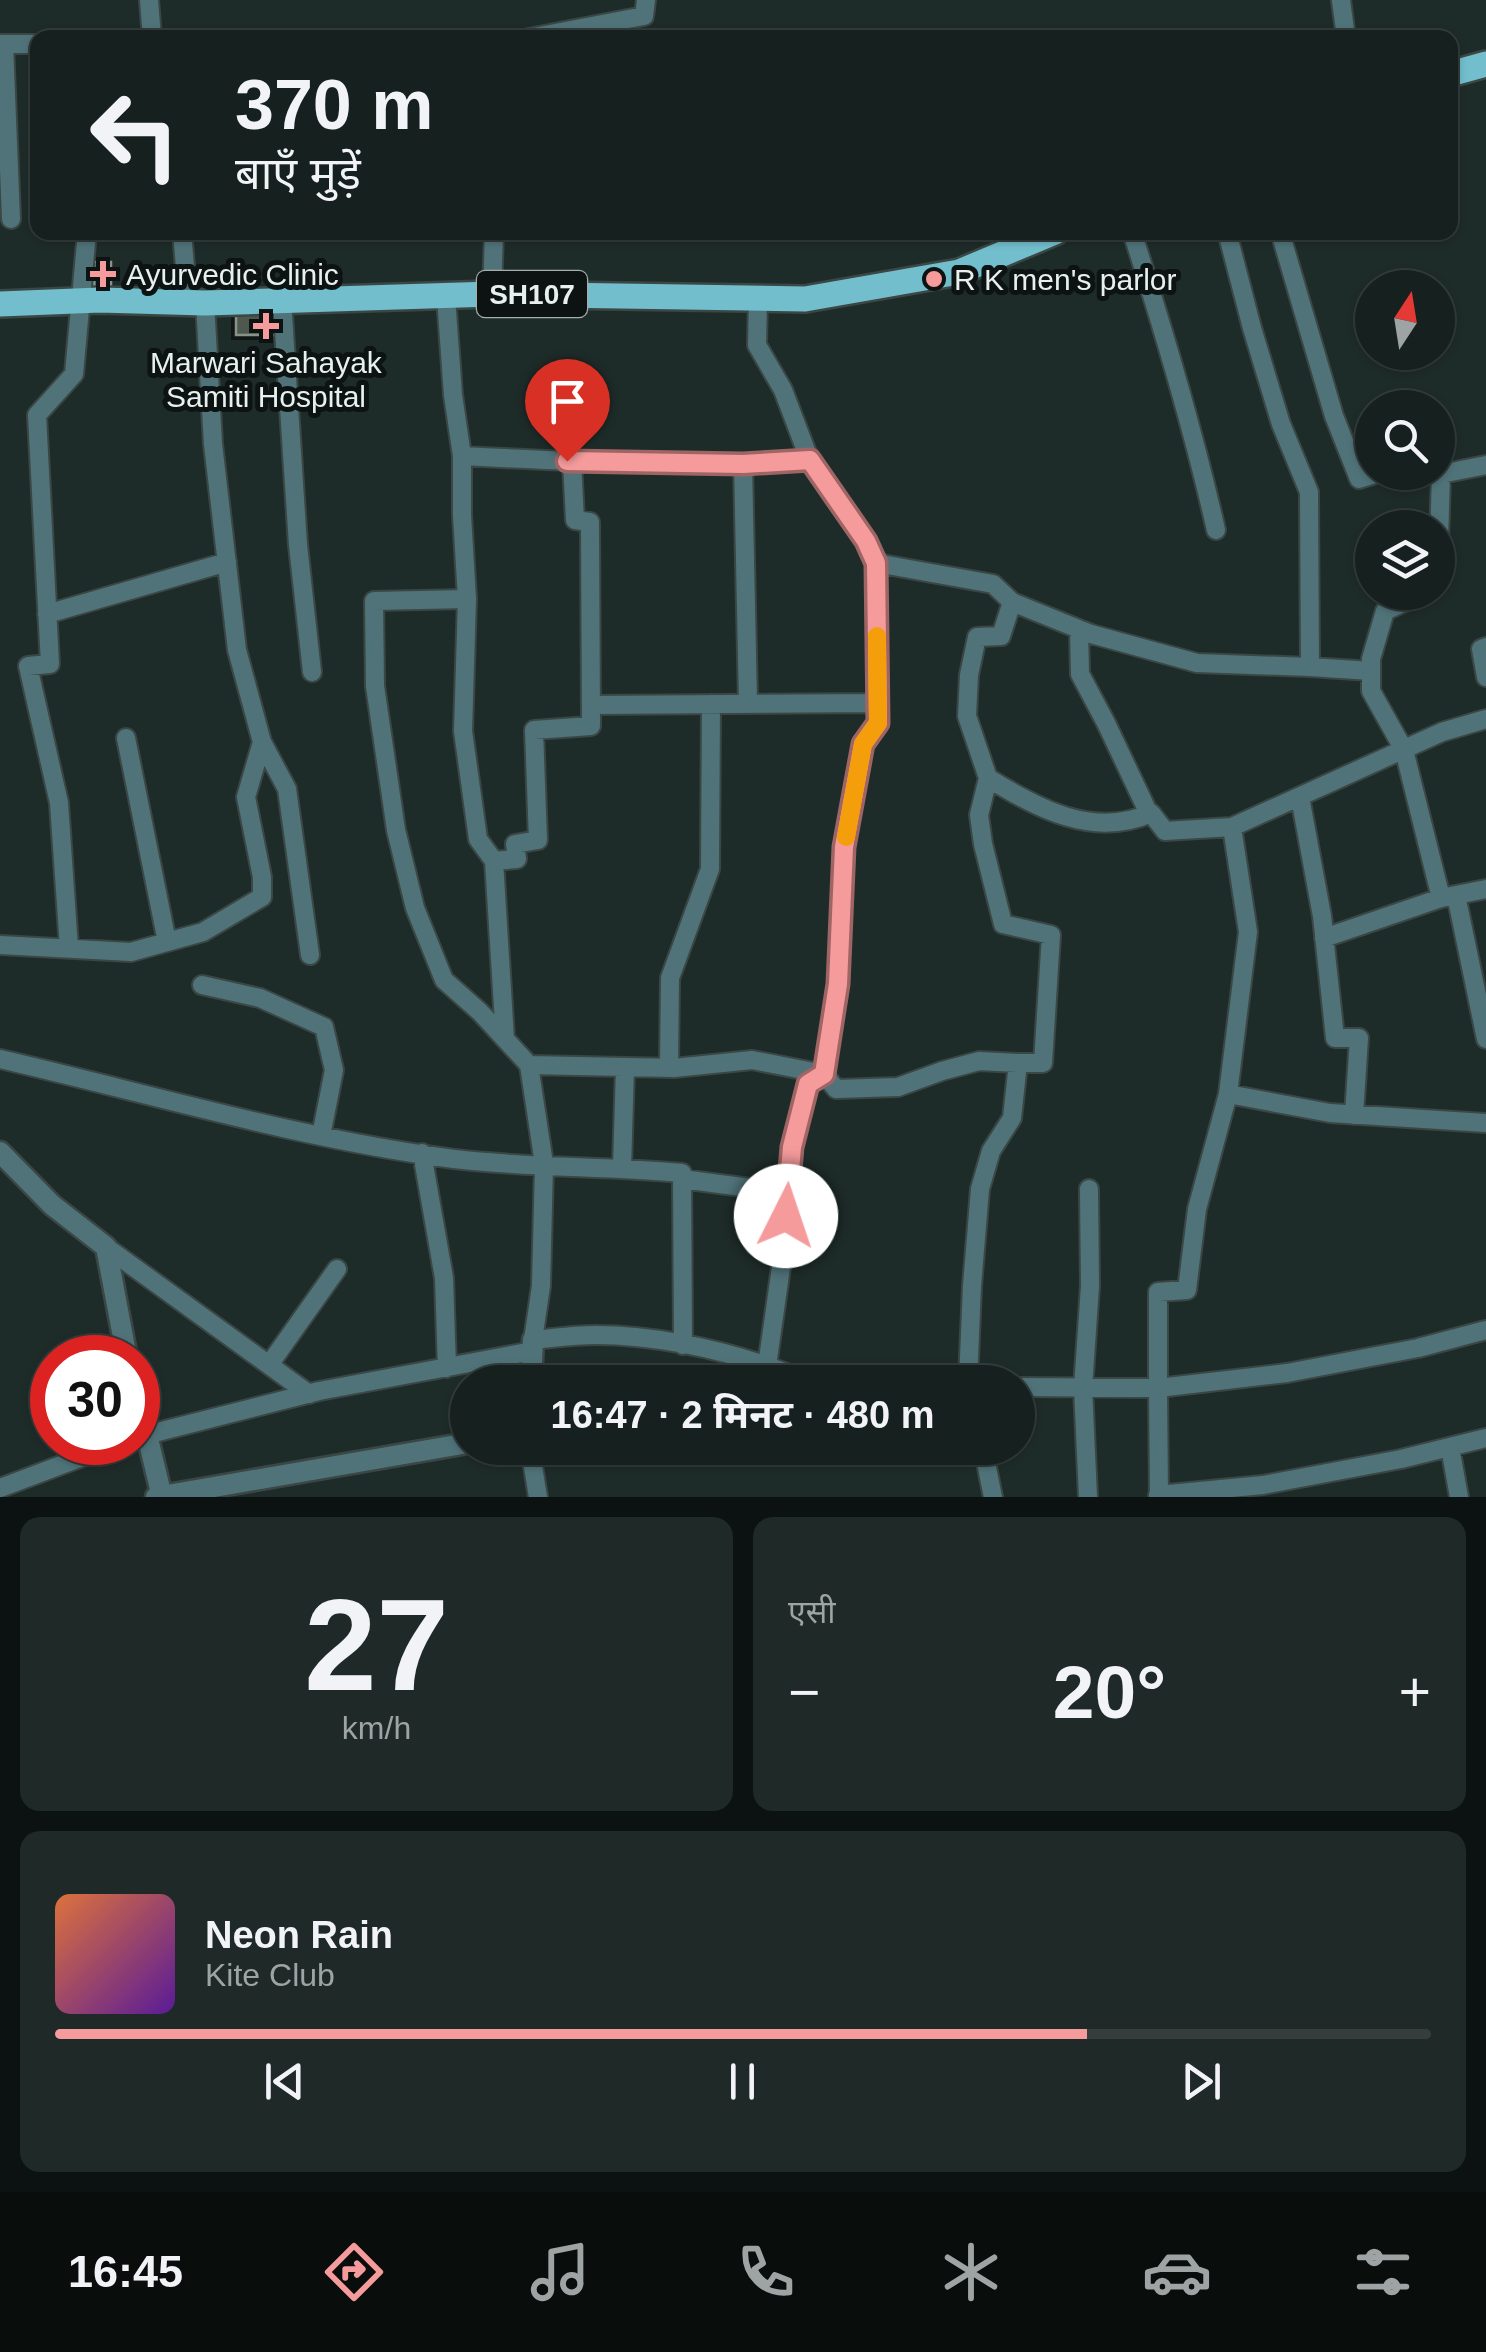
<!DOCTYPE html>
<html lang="hi">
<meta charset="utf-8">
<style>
body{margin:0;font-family:Arial,"Noto Sans Devanagari",sans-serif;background:#1f2928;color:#f1f3f6;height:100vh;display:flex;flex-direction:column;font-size:38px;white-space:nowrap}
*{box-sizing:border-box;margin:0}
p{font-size:32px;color:#9ea3a4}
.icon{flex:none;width:55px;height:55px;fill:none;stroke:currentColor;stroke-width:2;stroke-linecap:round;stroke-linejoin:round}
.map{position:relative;height:1497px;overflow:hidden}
.panel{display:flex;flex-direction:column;gap:20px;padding:20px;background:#0c1211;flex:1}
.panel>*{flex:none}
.top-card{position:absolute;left:30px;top:30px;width:1428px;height:210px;border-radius:20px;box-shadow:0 2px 8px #0004,0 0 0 2px #353e3d;background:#16211f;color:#f1f3f6;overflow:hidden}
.needle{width:65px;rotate:12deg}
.fabs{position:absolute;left:1355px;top:270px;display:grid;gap:20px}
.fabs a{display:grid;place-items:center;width:100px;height:100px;border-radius:50%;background:#16211f;box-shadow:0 2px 8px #0004,0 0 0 2px #353e3d;font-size:50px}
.speed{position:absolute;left:30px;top:1335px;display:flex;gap:20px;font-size:50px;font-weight:700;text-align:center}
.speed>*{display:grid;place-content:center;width:130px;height:130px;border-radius:50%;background:#16211f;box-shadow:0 2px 8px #0004,0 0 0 2px #353e3d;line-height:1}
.speed .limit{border:15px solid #d22;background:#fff;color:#111}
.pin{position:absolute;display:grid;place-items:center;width:85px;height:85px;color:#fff;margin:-102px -42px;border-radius:50% 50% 50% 0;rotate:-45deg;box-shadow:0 0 10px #0007}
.pin .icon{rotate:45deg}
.me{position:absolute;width:110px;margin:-55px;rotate:4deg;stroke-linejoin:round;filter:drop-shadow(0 0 8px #0008)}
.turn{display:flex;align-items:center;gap:35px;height:210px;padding:0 40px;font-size:45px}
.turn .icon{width:130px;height:130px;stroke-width:2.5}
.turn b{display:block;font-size:70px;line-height:85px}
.big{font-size:75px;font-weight:700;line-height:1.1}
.panel .card{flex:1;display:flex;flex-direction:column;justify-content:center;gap:15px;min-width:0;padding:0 35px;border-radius:20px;background:#1f2928}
.panel .dial{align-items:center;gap:0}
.dial b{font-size:130px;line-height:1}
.song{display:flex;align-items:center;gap:30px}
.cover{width:120px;height:120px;border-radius:15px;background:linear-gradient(135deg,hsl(20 70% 55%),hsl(270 70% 35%))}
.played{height:10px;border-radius:5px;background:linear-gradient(90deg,#f59b9c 75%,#353e3d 75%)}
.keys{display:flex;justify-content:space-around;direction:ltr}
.heat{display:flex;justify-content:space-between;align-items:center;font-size:55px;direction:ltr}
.panel .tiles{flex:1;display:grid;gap:20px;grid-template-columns:1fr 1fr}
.card:last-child{grid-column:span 2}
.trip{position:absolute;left:450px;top:1365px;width:585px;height:100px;border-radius:50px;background:#16211f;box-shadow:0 2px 8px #0004,0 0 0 2px #353e3d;font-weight:700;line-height:100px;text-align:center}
.tab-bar{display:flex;height:160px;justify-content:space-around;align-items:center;background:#090d0c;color:#9ea3a4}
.tab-bar .icon{width:70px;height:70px}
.tab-bar .on{color:#f59b9c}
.tab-bar b{font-size:45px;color:#f1f3f6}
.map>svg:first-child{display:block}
.shadow{fill:#0007}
.building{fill:#4f584f;stroke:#889389;stroke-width:2.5}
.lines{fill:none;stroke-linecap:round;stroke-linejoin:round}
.minor-casing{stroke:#3a4744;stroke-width:22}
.tertiary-casing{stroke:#3a4744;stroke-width:25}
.primary-casing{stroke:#3a4744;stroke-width:30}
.minor{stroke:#50737a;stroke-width:18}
.tertiary{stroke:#50737a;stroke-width:20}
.primary{stroke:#72becd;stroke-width:25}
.route-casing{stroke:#9f6565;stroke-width:25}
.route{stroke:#f59b9c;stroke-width:18}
.slow{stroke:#f59e0b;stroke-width:18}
.poi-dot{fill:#f59b9c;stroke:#0d1312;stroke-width:4}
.labels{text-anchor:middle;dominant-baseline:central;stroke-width:10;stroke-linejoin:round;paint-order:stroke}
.shield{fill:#0d1312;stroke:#a6aeab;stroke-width:2.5}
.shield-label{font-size:28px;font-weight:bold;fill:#e7f0ed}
.poi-label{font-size:30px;fill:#e7f0ed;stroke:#0d1312;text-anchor:start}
</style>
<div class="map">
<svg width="1486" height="1497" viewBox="0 0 1486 1497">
<rect width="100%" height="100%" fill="#1e2c29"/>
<path class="shadow" d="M 237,309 L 274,334 L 268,340 L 231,340 L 231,314 Z"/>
<path class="building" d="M 94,262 L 111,262 L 111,289 L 94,288 Z
M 236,306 L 276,306 L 276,335 L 236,335 Z"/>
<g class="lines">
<defs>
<path id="minor" d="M 149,0 L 152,38
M 1341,0 L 1346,38
M 529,38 L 644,16 L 646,0
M 0,44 L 38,44
M 4,44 L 11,219
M 182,232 L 188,302
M 1132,232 C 1164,331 1193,429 1216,530
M 1227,232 L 1252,328 L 1281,424 L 1309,492 L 1310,667 L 1371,671
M 1280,232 L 1334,416 L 1359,479 L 1382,472
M 492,294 L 494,232
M 446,297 L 453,395 L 462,456 L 462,515 L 467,599 L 374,601 L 375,686 L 396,830 L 415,908 L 444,980 L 480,1012 L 529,1065
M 758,298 L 757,345 L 783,390 L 810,461 L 867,541 L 876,563 L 993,584 L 1012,602 L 1091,634 L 1197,663 L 1310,667
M 282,300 L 298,545 L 312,672
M 462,456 C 578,462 694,467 810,461
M 743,464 L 748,704
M 1438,575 L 1441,474 L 1486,465
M 1426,592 L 1385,611 L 1371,659 L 1371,691 L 1404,750 L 1441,898 L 1486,889
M 467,599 L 463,731 L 478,839 L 494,861 L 505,1039
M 47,614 L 227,562
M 1079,629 L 1080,674 L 1106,723 L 1149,814
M 1486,647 L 1481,649 L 1486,677
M 591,705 L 878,703
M 126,738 L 167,942
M 262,742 L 287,789 L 310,955
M 988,778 C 1037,808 1093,839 1151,813 L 1165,831 L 1232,827
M 1300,797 L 1322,916 L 1335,1038 L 1359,1038 L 1354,1115
M 494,861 L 517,859 L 515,844 L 538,840 L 534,730 L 591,726 L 590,522 L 575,520 L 572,461
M 1456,895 L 1486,1039
M 1324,938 L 1441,898
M 0,945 L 131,952 L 203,932 L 262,897 L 262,877 L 246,797 L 262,742 L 237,650 L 213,444 L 205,303
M 69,948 L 59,803 L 28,666 L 50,664 L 37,415 L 74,374 L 87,232
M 202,985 L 260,998 L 324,1027 L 334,1070 L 321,1136
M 0,1059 C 151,1094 300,1139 454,1159 C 529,1168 606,1166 682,1173 L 683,1345
M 669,1068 L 670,978 L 710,869 L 711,704
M 1228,1094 L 1330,1113 L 1486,1123
M 422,1153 L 444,1278 L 447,1368
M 622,1168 L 625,1067
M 682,1179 L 788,1193
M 106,1247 L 309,1394
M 269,1365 L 337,1269
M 767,1366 C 716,1348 651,1335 596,1335 C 575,1335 554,1338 533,1340 L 541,1286 L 544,1164 L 529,1065 L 674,1068 L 752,1060 L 824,1074 L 836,1089 L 898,1087 L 942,1071 L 979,1061 L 1018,1063
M 812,1382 L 767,1366 L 785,1239 L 792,1147 L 808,1084 L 824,1074 L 838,984 L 844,847 L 863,745 L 878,723 L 876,563
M 968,1382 L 972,1286 L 980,1189 L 991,1151 L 1012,1118 L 1018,1063 L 1043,1063 L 1051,935 L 1003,924 L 983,844 L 979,815 L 988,778 L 967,716 L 969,675 L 977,637 L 1001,636 L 1012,602
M 1018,1387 L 1158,1388 L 1158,1292 L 1187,1290 L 1197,1209 L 1228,1094 L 1248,932 L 1232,827 L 1442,732 L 1486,719
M 138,1437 L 319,1391 L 533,1351
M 1450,1447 L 1459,1497
M 530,1448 L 538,1497
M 983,1448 L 993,1497
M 0,1488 L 122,1442
M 1158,1495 L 1263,1485 L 1401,1459 L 1486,1438
M 1088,1497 L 1083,1388 L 1090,1286 L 1089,1189
M 1159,1497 L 1158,1388 L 1287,1373 L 1418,1348 L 1486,1330"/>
<path id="tertiary" d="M 0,1152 L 52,1205 L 106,1247 L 127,1358
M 531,1382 L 533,1340
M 138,1397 L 162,1497
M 156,1497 L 468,1443"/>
<path id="primary" d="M 1450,74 L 1486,64
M 0,304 L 100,300 L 205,303 L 492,294 L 805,299 L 959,272 L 1055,232"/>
</defs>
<use href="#minor" class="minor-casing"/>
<use href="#tertiary" class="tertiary-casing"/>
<use href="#primary" class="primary-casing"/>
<use href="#minor" class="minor"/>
<use href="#tertiary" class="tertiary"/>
<use href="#primary" class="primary"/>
</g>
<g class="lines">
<defs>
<path id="route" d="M 567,461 L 743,464 L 810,460 L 866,541 L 876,563 L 878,723 L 863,744 L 844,847 L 838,984 L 824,1074 L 808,1084 L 792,1147 L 786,1216"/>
</defs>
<use href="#route" class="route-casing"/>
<use href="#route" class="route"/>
<path class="slow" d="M 846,837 L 863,744 L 878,723 L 877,636"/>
</g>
<g class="poi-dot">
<path d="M98 259h10v10h10v10h-10v10h-10v-10h-10v-10h10z"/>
<circle cx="934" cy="279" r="10"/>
<path d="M261 311h10v10h10v10h-10v10h-10v-10h-10v-10h10z"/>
</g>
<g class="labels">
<rect class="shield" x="477" y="271" width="110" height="46" rx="8"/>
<g class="shield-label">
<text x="532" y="294">SH107</text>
</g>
<g class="poi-label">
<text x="126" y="274">Ayurvedic Clinic</text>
<text x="954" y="279">R K men's parlor</text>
<text x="266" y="362" text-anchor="middle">Marwari Sahayak<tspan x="266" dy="34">Samiti Hospital</tspan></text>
</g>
</g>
</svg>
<div class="fabs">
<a><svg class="needle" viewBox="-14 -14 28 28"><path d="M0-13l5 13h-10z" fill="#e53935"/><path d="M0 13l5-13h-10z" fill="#9ea3a4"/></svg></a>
<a><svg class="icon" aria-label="search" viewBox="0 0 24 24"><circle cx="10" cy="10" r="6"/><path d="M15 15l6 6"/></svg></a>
<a><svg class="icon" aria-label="layers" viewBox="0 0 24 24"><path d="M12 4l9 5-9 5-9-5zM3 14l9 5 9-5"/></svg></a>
</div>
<div class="speed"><div class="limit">30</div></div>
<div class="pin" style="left:567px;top:461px;background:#d93025"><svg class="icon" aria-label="arrive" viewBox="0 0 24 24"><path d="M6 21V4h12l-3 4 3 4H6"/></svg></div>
<svg class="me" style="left:786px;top:1216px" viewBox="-20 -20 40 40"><circle r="19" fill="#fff"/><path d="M0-13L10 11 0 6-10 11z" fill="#f59b9c"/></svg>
<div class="trip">16:47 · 2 मिनट · 480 m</div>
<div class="top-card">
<div class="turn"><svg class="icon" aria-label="left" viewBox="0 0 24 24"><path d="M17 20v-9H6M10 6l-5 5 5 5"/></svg><div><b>370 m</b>बाएँ मुड़ें</div></div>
</div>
</div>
<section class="panel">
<div class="tiles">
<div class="card dial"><b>27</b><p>km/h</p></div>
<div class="card"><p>एसी</p>
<div class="heat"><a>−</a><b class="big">20°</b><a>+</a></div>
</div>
<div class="card">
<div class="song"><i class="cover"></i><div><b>Neon Rain</b><p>Kite Club</p></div></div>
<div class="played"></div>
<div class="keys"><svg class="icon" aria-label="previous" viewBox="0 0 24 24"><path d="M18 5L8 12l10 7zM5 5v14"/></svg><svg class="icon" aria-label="pause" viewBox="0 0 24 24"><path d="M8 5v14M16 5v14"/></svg><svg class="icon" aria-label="next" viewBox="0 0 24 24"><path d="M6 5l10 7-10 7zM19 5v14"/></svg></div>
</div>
</div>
</section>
<nav class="tab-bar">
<b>16:45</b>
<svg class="icon on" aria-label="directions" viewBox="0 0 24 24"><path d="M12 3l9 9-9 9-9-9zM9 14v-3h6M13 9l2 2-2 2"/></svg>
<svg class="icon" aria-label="music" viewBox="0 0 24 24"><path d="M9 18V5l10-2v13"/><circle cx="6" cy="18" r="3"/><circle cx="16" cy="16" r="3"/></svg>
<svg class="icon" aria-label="phone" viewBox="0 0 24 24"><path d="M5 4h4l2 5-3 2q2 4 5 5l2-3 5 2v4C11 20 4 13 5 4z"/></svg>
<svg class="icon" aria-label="climate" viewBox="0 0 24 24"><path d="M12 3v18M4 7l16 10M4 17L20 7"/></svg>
<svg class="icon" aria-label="car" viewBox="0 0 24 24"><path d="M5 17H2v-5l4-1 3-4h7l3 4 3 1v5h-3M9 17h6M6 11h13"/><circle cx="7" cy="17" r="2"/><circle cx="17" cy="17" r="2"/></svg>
<svg class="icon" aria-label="filters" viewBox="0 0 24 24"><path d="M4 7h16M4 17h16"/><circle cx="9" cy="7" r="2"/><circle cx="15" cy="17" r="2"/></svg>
</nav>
